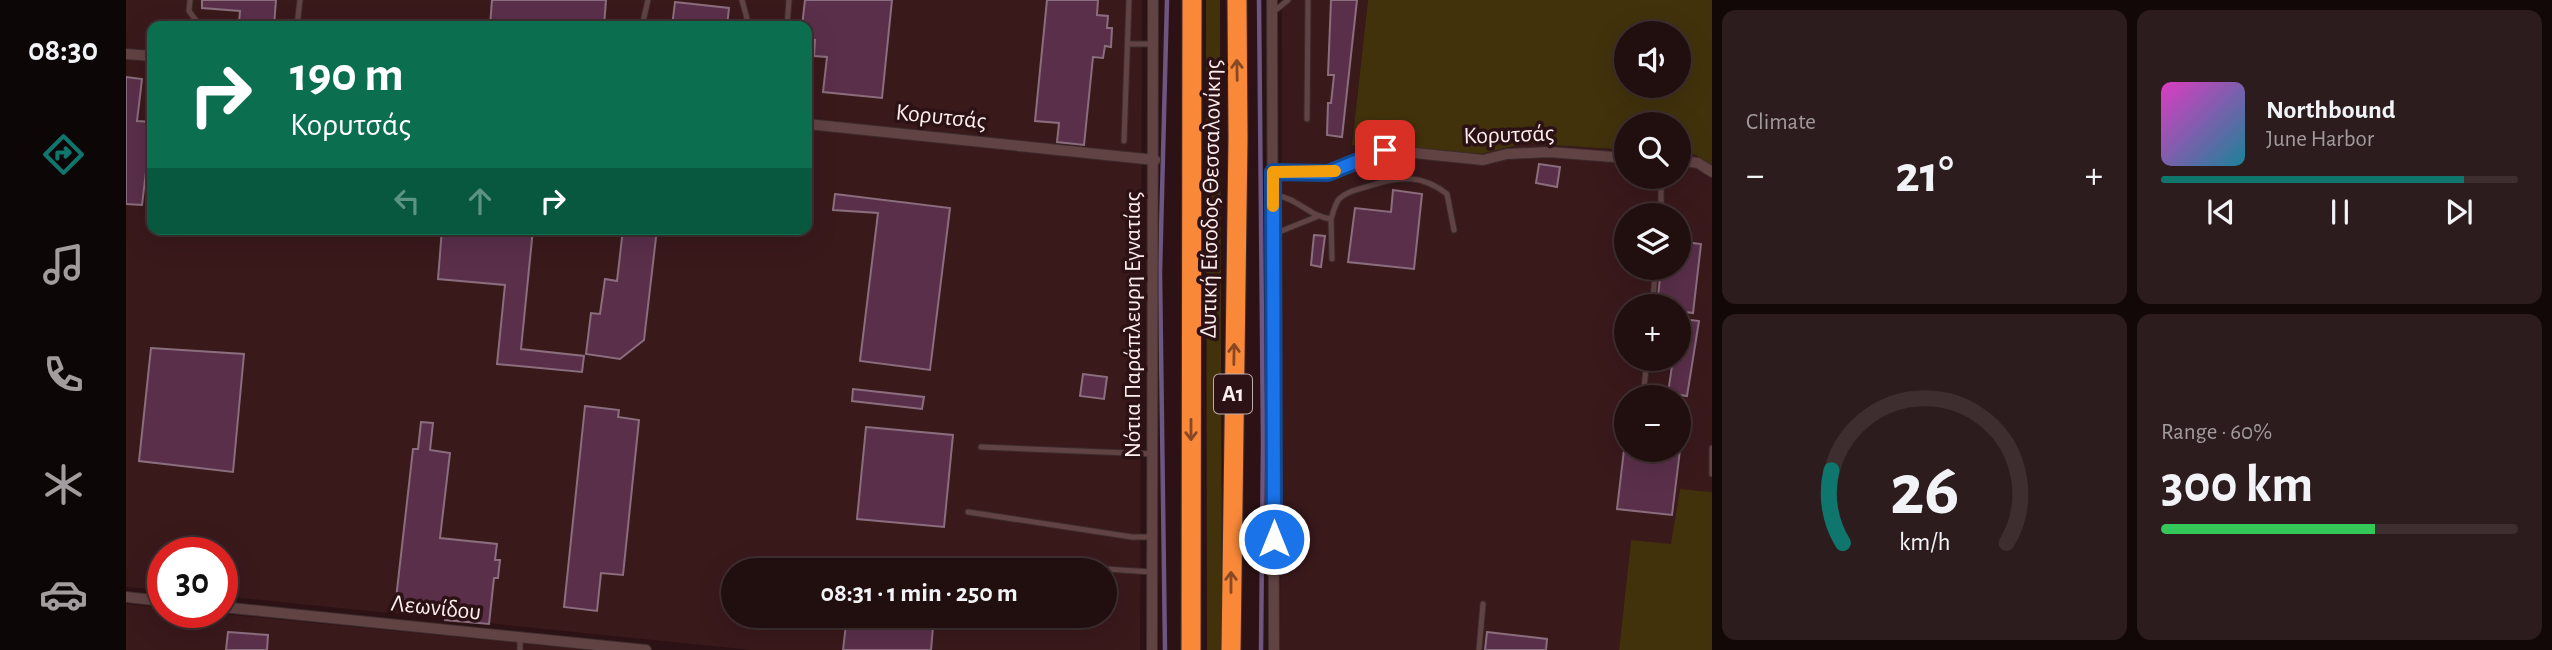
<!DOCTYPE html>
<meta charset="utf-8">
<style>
body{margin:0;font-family:"Alegreya Sans",sans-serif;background:#2d1c1d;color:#f1f3f6;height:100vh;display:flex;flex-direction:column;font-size:26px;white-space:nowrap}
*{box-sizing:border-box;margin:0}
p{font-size:23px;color:#a29c9e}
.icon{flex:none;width:38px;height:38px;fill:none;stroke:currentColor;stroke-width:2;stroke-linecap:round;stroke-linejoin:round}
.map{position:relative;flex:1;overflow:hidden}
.details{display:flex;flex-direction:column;gap:10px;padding:10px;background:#120808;width:840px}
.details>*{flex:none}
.banner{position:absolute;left:21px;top:21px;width:665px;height:214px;border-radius:14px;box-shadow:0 7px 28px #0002,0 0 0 2px #3e2e2f;background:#0b6e4f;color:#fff;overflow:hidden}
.controls{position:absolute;left:1488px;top:21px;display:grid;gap:14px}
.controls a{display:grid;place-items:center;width:77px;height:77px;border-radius:50%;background:#210e0f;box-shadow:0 7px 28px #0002,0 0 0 2px #3e2e2f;font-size:35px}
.speed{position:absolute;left:21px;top:537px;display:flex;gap:14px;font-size:35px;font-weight:700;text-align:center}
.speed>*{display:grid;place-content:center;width:91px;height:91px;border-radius:50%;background:#210e0f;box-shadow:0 7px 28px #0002,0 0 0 2px #3e2e2f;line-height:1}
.speed .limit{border:10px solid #d22;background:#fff;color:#111}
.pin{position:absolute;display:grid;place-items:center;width:60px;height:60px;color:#fff;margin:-30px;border-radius:14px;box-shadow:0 4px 10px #0006}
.me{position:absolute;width:77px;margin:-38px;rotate:0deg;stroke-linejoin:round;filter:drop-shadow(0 0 5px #0008)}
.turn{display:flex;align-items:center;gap:24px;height:147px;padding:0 28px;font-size:32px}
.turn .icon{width:91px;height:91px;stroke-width:2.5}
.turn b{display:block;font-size:49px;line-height:60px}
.lanes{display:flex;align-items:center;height:66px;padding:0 28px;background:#0003;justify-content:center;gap:35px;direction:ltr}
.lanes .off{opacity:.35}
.big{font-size:52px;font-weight:700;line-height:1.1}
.details .tile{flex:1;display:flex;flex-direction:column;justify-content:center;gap:10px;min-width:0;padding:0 24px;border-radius:14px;background:#2d1c1d}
.details .dial{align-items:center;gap:0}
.dial svg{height:182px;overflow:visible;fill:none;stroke:#3e2e2f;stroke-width:7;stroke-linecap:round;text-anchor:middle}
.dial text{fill:#f1f3f6;stroke:none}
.song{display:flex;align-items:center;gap:21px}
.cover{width:84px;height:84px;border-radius:10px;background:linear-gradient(135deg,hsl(310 70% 55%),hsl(190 70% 35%))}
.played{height:7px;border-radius:4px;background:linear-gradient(90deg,#0f766e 85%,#3e2e2f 85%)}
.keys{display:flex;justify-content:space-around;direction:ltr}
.heat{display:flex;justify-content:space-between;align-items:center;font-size:38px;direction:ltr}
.charge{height:10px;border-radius:5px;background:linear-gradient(90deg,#34c759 60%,#3e2e2f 0)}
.details .tiles{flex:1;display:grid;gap:10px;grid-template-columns:repeat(2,1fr)}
.trip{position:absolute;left:595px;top:558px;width:396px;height:70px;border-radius:35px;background:#210e0f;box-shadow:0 7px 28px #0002,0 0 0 2px #3e2e2f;font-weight:700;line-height:70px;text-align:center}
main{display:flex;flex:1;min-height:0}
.tabs{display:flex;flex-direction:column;width:126px;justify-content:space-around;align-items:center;background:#0d0606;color:#a29c9e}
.tabs .icon{width:49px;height:49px}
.tabs .active{color:#0f766e}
.tabs b{font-size:32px;color:#f1f3f6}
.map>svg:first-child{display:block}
.built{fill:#3a191b;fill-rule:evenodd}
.green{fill:#41320c;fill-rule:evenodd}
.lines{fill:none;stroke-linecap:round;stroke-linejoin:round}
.stream{stroke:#6e5682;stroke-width:4.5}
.building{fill:#5a2f4a;stroke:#8a6e7e;stroke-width:2}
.service-casing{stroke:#3d2c2c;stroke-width:7}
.minor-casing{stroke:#3d2c2c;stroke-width:12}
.motorway-casing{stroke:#3d2c2c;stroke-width:21}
.service{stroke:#624344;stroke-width:5}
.minor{stroke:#624344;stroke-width:10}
.motorway{stroke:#f98939;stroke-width:19}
.oneway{stroke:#884825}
.route-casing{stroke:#114b97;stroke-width:18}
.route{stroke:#1a73e8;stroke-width:12}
.slow{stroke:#f59e0b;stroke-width:12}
.labels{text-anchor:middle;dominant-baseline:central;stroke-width:7;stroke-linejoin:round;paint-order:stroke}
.shield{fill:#2c1214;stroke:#bfacad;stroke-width:2}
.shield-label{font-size:23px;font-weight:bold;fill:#feeeee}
.street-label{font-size:24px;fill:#feeeee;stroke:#2c1214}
</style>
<main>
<nav class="tabs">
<b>08:30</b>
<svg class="icon active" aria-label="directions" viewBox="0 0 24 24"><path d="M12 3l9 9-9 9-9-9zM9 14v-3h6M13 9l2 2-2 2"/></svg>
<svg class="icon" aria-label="music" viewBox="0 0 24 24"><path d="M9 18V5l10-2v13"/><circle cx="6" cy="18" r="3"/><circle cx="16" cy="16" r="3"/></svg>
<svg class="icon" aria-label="phone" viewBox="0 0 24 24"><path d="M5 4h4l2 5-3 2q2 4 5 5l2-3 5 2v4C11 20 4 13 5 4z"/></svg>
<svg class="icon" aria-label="climate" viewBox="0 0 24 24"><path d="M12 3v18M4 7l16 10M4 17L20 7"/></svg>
<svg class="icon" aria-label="car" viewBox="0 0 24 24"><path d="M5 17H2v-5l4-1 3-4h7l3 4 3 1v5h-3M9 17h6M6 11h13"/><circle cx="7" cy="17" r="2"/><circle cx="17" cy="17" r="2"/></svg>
</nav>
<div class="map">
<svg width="1586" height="650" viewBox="0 0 1586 650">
<rect width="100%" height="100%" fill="#2c1214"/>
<path class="built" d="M 0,0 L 1016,0 L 1014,650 L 626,650 L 96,596 L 96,553 L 37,553 L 37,590 L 0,587 ZM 26,26 L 681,26 L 681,229 L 26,229 ZM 607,570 L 978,570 L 978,616 L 607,616 Z
M 1156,0 L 1242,0 L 1226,145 L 1355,154 L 1399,143 L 1500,150 L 1500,177 L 1552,177 L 1552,154 L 1570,155 L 1586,169 L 1586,492 L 1554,489 L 1546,545 L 1505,540 L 1493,650 L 1154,650 ZM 1500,215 L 1552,215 L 1552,268 L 1500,268 ZM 1500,306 L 1552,306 L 1552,359 L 1500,359 ZM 1500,397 L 1552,397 L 1552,450 L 1500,450 Z
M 0,604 L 37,608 L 37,612 L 86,613 L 463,650 L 0,650 Z"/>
<path class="green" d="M 1080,0 L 1094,0 L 1096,650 L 1081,650 Z
M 1242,0 L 1586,0 L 1586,169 L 1570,155 L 1552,154 L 1552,124 L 1500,124 L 1500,150 L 1399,143 L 1355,154 L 1226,145 ZM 1500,33 L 1552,33 L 1552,86 L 1500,86 Z
M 1554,489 L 1586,492 L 1586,650 L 1493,650 L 1505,540 L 1545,544 Z"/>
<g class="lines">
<path class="stream" d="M 1133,0 L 1137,441 L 1135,650
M 1039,650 L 1034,272 L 1041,0"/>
</g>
<path class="building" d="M 76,0 L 150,0 L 148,26 L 113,23 L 114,11 L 76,8 Z
M 366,0 L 480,0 L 478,26 L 364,26 Z
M 679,0 L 766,0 L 756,98 L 697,92 L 701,57 L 688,56 L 689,40 L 681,39 L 681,26 L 676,26 Z
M 921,0 L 972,0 L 971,15 L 982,16 L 981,28 L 986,28 L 985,47 L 979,46 L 977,58 L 967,57 L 958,145 L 931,142 L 933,123 L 909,121 Z
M 1205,0 L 1231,0 L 1216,137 L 1201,135 L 1202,103 L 1205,103 L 1208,75 L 1202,75 Z
M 549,2 L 603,8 L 601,26 L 546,26 Z
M 0,77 L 16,79 L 11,121 L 26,122 L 16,205 L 0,204 Z
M 1413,164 L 1434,167 L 1431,187 L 1410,183 Z
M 1267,190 L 1296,194 L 1288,269 L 1222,262 L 1229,208 L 1265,212 Z
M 709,194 L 824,208 L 804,370 L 734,361 L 752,213 L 707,210 Z
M 316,229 L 407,229 L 395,349 L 458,356 L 456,372 L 371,364 L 379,285 L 312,279 Z
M 497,229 L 531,229 L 518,340 L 494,359 L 460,354 L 465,313 L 474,314 L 479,279 L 491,281 Z
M 1188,235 L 1199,236 L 1195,267 L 1185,265 Z
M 1552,241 L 1575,244 L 1567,313 L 1552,311 L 1552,306 L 1531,306 L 1535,268 L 1552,268 Z
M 1557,319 L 1573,321 L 1561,396 L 1542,393 L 1547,359 L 1552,359 Z
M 25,348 L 118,354 L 107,472 L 13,461 Z
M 957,374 L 981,377 L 978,399 L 954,396 Z
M 727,389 L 798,397 L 796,409 L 726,401 Z
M 459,406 L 493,410 L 492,417 L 513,420 L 497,575 L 475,573 L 471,611 L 438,607 Z
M 295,422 L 307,423 L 304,450 L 324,453 L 314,538 L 371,544 L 369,560 L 374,560 L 372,578 L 368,578 L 363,624 L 319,620 L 320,605 L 270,599 L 287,449 L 292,449 Z
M 740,427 L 827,435 L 818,527 L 731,519 Z
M 1498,450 L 1554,450 L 1546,515 L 1491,509 Z
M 727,557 L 782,563 L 782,570 L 726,570 Z
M 721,616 L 808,616 L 805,650 L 717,650 Z
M 102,632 L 142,635 L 141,650 L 100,650 Z
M 1361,632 L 1421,639 L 1420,650 L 1359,650 Z"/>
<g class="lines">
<defs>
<path id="service" d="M 64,0 L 63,11 L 72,23 L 81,26
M 616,0 L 623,26
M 1146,13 L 1162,0
M 171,26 L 174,0
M 516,26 L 522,0
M 661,26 L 663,0
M 1003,44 L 1027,44
M 1181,119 L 1182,0
M 998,141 L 1003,0
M 1535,177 L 1535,215
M 1147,195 C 1171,197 1182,216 1205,219 C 1207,213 1209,204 1213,199 C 1221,191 1233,189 1243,186 C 1273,176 1296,174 1321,194 L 1328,230
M 1205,219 L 1206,259
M 1148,234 L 1190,217
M 1526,306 L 1530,268
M 1517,397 L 1521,359
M 855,447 L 1027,454
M 1586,448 L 1586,474
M 842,512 L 1006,537 L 1027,537
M 877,570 L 883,566 L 901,564 L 1026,572
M 394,650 L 394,638
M 1353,650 L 1357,604"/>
<path id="minor" d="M 1146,0 L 1148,650
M 0,54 L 26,56
M 681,124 L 1029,160
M 1552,160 L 1572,163 L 1586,172
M 1147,172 L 1202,173 L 1259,150 L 1357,160 L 1381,154 L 1423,152 L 1500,158
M 0,597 L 37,601
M 96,607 L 520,650
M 1026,650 L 1027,0"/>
<path id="motorway" d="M 1065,650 L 1066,0
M 1105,650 L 1112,138 L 1111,0"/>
</defs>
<use href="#service" class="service-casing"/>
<use href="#minor" class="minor-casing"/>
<use href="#motorway" class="motorway-casing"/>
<use href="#service" class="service"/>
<use href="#minor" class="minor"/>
<use href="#motorway" class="motorway"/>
</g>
<defs><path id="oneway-shaft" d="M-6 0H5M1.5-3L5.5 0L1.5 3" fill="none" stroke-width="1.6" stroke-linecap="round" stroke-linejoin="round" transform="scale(1.75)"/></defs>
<g class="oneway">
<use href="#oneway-shaft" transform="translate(1111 70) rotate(-91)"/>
<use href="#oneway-shaft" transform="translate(1108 354) rotate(-89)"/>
<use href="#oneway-shaft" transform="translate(1065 430) rotate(90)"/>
<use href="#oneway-shaft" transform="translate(1105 582) rotate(-90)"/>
</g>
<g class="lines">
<defs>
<path id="route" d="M 1148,539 L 1147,172 L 1202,173 L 1259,150"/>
</defs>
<use href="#route" class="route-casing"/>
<use href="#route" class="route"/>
<path class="slow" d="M 1147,206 L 1147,172 L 1209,171"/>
</g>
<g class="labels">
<rect class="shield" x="1088" y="374.5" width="38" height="39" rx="5"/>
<g class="shield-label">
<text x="1107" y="394">Α1</text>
</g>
<g class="street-label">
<text transform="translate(815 117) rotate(6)">Κορυτσάς</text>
<text transform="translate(1383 135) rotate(-2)">Κορυτσάς</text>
<text transform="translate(1085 199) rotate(-89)">Δυτική Είσοδος Θεσσαλονίκης</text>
<text transform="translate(1007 325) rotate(-90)">Νότια Παράπλευρη Εγνατίας</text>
<text transform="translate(310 608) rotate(6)">Λεωνίδου</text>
</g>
</g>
</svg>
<div class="controls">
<a><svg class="icon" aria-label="sound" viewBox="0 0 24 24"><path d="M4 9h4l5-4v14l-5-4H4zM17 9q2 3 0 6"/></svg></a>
<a><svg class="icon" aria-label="search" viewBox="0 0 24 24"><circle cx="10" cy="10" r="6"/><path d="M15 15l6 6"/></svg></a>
<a><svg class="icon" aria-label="layers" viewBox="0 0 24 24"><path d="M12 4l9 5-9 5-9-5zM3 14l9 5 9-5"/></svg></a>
<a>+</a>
<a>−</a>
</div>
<div class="speed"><div class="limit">30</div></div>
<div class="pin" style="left:1259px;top:150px;background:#d93025"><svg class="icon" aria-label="arrive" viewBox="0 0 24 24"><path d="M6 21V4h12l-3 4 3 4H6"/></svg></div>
<svg class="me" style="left:1148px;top:539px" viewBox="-20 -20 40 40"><circle r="17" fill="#1a73e8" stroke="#fff" stroke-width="3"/><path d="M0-11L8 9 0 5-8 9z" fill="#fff"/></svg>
<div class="trip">08:31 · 1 min · 250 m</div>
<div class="banner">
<div class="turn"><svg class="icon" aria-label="right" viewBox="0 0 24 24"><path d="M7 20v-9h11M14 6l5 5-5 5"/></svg><div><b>190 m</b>Κορυτσάς</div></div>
<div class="lanes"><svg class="icon off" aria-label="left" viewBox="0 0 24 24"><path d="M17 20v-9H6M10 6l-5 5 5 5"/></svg><svg class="icon off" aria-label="ahead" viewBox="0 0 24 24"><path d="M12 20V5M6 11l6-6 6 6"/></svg><svg class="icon" aria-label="right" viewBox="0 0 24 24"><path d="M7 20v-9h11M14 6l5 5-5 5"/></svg></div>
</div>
</div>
<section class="details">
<div class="tiles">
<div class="tile"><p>Climate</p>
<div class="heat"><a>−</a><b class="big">21°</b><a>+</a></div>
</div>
<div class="tile">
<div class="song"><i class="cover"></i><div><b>Northbound</b><p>June Harbor</p></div></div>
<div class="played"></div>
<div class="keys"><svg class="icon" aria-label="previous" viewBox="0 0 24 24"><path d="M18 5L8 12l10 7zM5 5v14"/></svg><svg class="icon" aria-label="pause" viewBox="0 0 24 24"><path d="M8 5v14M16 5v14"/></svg><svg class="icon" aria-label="next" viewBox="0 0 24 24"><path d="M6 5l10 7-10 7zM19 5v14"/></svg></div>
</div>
<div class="tile dial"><svg viewBox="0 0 100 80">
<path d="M14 69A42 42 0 1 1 86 69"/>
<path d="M14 69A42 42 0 0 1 9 37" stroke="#0f766e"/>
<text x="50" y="56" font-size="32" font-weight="700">26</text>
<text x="50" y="72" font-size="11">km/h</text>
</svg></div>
<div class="tile"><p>Range · 60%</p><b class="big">300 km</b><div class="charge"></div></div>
</div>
</section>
</main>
